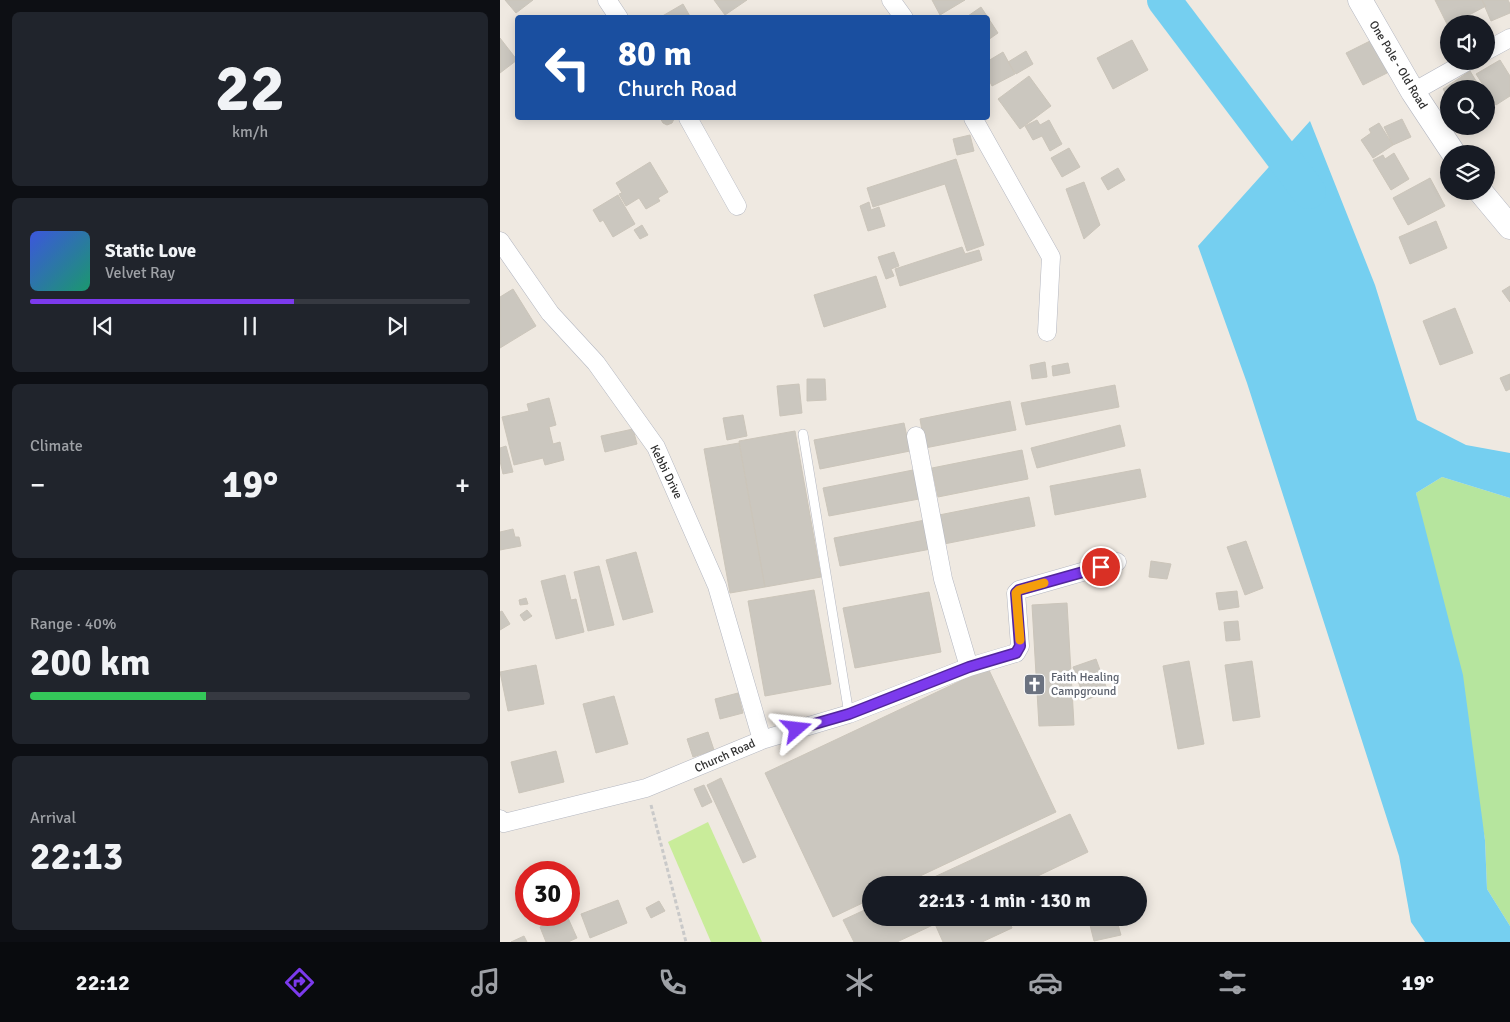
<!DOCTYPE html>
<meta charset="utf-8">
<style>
body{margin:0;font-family:Signika,sans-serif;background:#20242c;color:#f1f3f6;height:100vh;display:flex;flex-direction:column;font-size:19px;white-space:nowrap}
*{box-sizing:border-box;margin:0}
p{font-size:16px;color:#9ea1a6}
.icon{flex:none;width:28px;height:28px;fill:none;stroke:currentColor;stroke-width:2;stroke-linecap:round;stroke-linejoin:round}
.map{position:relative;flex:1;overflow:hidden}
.sheet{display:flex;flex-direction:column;gap:12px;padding:12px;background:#0d0f14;width:500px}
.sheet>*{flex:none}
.top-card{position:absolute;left:15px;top:15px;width:475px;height:105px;border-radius:5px;box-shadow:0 2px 12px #0003;background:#1a4fa0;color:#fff;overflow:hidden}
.controls{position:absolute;left:940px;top:15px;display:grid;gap:10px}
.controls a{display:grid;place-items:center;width:55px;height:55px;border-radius:50%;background:#171b24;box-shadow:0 2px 12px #0003;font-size:25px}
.speed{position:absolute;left:15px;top:861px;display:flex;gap:10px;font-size:25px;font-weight:700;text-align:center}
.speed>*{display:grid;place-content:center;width:65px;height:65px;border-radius:50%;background:#171b24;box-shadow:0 2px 12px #0003;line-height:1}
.speed .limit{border:8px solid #d22;background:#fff;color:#111}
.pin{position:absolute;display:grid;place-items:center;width:42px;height:42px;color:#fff;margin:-21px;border:2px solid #fff;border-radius:50%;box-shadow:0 1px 5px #0007}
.me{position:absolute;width:55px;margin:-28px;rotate:73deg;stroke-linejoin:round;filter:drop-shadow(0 0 4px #0008)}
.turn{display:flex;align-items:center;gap:18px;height:105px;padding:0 20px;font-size:22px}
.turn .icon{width:65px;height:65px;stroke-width:2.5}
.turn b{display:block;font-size:35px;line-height:42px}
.big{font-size:38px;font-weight:800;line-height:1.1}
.sheet .widget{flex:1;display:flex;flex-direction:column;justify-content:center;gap:8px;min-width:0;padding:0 18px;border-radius:8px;background:#20242c}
.sheet .dial{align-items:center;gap:0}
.dial b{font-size:65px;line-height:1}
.song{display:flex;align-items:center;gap:15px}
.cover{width:60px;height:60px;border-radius:8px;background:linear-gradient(135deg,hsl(230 70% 55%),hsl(160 70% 35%))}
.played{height:5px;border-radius:2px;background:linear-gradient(90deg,#7c3aed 60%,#363941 60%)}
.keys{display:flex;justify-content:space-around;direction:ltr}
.heat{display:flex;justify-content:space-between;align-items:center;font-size:28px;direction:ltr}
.charge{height:8px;border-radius:4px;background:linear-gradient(90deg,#34c759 40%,#363941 0)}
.trip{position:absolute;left:362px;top:876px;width:285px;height:50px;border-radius:25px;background:#171b24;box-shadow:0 2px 12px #0003;font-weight:800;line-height:50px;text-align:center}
.tab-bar{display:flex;height:80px;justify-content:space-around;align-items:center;background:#090b0e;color:#9ea1a6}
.tab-bar .icon{width:35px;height:35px}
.tab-bar .on{color:#7c3aed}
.tab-bar b{font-size:22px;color:#f1f3f6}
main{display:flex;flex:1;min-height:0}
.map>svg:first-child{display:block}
.green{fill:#b6e59e}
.pitch{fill:#c9ec9a}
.water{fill:#75cff0}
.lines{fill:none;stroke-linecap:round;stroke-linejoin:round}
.river{stroke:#75cff0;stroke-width:34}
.building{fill:#cbc7bf;stroke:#cbc5ba}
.lane-casing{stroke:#b4b7c1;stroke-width:10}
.street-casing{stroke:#b4b7c1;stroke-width:19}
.secondary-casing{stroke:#b4b7c1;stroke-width:25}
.path{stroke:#c9c9c9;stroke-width:3;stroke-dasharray:4 2.5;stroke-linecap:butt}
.lane{stroke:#fff;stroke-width:9}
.street{stroke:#fff;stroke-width:18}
.secondary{stroke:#fff;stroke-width:24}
.route-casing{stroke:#51269a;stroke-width:12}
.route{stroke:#7c3aed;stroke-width:9}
.slow{stroke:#f59e0b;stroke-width:9}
.labels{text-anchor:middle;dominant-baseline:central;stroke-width:5;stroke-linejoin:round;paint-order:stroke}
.street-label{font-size:12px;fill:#2e2e2e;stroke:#fff}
.worship-label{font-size:12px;fill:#5b616d;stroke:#fff;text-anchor:start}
</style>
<main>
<section class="sheet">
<div class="widget dial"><b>22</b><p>km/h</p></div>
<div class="widget">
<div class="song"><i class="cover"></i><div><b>Static Love</b><p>Velvet Ray</p></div></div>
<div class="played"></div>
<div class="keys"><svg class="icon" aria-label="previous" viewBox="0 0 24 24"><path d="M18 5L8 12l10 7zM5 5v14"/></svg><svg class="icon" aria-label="pause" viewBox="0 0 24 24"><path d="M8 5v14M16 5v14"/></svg><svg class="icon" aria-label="next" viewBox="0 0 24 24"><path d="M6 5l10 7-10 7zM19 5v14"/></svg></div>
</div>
<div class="widget"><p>Climate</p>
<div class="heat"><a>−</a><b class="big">19°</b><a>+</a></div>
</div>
<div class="widget"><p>Range · 40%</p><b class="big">200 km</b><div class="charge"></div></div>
<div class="widget"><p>Arrival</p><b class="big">22:13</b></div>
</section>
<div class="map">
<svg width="1010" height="942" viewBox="0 0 1010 942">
<rect width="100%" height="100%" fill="#efe9e1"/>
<path class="green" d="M 942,477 L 1010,498 L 1010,926 L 987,889 L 985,839 L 916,493 Z"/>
<path class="pitch" d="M 208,822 L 262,942 L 211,942 L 168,842 Z"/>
<path class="water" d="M 810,121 L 875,285 L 917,420 L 966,445 L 1010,453 L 1010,498 L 942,477 L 916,493 L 963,675 L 985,840 L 987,889 L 1010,926 L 1010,942 L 925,942 L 911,922 L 899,856 L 747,383 L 698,246 Z"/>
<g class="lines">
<path class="river" d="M 664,0 L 809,192"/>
</g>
<path class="building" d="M 5,0 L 33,0 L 16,13 Z
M 214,0 L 247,0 L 225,15 Z
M 432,0 L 465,0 L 440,15 Z
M 935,0 L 982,0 L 986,6 L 952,24 L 949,24 L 948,26 Z
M 982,0 L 1008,0 L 1010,4 L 1010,13 L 991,21 Z
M 183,4 L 191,18 L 159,18 Z
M 481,7 L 498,33 L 488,40 L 488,18 L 465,18 Z
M 0,38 L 17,60 L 0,73 Z
M 632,40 L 648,70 L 613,89 L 597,58 Z
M 872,40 L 889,72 L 863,85 L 846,53 Z
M 526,51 L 533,64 L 516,74 L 508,62 Z
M 503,52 L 515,74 L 492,86 L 488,78 L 488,61 Z
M 1000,60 L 1010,76 L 1010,96 L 996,105 L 976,74 Z
M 970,71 L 981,89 L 949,89 L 949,98 L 943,89 Z
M 529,76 L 551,106 L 520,129 L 498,99 Z
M 160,118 L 174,118 L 174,119 L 172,123 L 167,125 L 163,123 Z
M 902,119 L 911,137 L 893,145 L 884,127 Z
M 537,120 L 540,125 L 549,120 L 562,144 L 550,151 L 542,136 L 533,140 L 525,126 Z
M 879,123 L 893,145 L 873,158 L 861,140 L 871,133 L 869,129 Z
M 470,135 L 474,151 L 457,155 L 453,139 Z
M 569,148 L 580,167 L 562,177 L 551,158 Z
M 894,153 L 909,179 L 891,190 L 873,160 L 883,155 L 885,159 Z
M 456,159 L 484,245 L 467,251 L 445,184 L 373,207 L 367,188 Z
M 150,162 L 168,192 L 158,198 L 160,201 L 146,209 L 139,198 L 126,206 L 119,194 L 122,193 L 116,183 Z
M 618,168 L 625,180 L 608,190 L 601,178 Z
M 930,178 L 945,206 L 908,225 L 893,198 Z
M 584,182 L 600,225 L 584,239 L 566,189 Z
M 118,195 L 135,224 L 113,237 L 103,220 L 100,222 L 93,210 Z
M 369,202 L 371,210 L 379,207 L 385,226 L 368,231 L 360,206 Z
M 936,221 L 947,248 L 910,264 L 899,237 Z
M 142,225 L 148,235 L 140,239 L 134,230 Z
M 462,247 L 465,254 L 479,250 L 482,260 L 400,286 L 395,269 Z
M 394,252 L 399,266 L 391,269 L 394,276 L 386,279 L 378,257 Z
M 376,276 L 386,307 L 324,327 L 314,295 Z
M 1010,286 L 1010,302 L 1002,291 Z
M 13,289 L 36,326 L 0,348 L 0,297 Z
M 955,308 L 973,353 L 940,365 L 923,321 Z
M 545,362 L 547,377 L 532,379 L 530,365 Z
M 568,363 L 570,373 L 553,376 L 552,366 Z
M 1010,374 L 1010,389 L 1006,391 L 1000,378 Z
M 307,379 L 325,379 L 326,400 L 307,401 Z
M 299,384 L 302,413 L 280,416 L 277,386 Z
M 615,385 L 619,407 L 526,425 L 521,403 Z
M 49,398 L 56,425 L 49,427 L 53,444 L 60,442 L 64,460 L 45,465 L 43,458 L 14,465 L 2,417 L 29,411 L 27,404 Z
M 510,401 L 516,430 L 425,448 L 420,419 Z
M 243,415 L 247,436 L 227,440 L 223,418 Z
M 404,423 L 410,451 L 320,469 L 314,440 Z
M 620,425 L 625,446 L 537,468 L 531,448 Z
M 133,429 L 137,444 L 105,452 L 101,436 Z
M 295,431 L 321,577 L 265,587 L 239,441 Z
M 239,443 L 265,587 L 230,593 L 204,449 Z
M 6,446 L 13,472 L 3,474 L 0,461 L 0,448 Z
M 522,450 L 528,479 L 438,497 L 432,468 Z
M 640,469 L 646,497 L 555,515 L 550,486 Z
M 413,470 L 419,499 L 329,516 L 323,488 Z
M 529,497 L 535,526 L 444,544 L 439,515 Z
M 425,520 L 431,549 L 340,566 L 334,538 Z
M 13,529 L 15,537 L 19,537 L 21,546 L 0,550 L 0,532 Z
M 746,541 L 763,588 L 745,595 L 727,547 Z
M 136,552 L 153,612 L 123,620 L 106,560 Z
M 651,561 L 671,564 L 667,579 L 649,577 Z
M 99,566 L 114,625 L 88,631 L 74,572 Z
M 65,575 L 71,600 L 76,599 L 84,632 L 56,639 L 41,581 Z
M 314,590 L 331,684 L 265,696 L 248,601 Z
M 737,591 L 739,607 L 719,610 L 716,593 Z
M 429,592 L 441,652 L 355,668 L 343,608 Z
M 26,598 L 28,604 L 20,605 L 19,600 Z
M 567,603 L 574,725 L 539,726 L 532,605 Z
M 27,610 L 32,616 L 24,621 L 20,615 Z
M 2,611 L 10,624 L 0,630 L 0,612 Z
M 738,621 L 740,640 L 726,641 L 724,622 Z
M 596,659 L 608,692 L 585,700 L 573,667 Z
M 689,661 L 704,744 L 678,749 L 663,666 Z
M 752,661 L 760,717 L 733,721 L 725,665 Z
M 36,665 L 44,704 L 8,711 L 0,672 Z
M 488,668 L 556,812 L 401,885 L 371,885 L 371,899 L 333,917 L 265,773 Z
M 238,693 L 243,713 L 220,719 L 215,699 Z
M 114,696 L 128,744 L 96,753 L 83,704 Z
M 208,732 L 214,750 L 193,757 L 187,739 Z
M 56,751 L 64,782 L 19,793 L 11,762 Z
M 221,778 L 256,857 L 243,863 L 207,785 Z
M 204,785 L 212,802 L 202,807 L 194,789 Z
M 570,814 L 588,852 L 519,885 L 417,885 Z
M 118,900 L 127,923 L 90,938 L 81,914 Z
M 159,901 L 165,911 L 151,918 L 146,908 Z
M 371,907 L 371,918 L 508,918 L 512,928 L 482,942 L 443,942 L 435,924 L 397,942 L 354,942 L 343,920 Z
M 59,918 L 60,921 L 68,918 L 77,938 L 68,942 L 46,942 L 40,927 Z
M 604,918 L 616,918 L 621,935 L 594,941 L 589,921 Z
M 24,936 L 27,942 L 11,942 Z"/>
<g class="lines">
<defs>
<path id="lane" d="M 303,434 L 349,714"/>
<path id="street" d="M 107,0 L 119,18
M 391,0 L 404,18
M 986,51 L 1010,38
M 913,92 L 968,61
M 188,118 L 237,206
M 473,118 L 551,257 L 547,332
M 0,241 L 50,313 L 96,363 L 156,447 L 217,586 L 262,740
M 416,436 L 443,579 L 469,667
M 0,819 L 4,823 L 146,788 L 262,740 L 349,714 L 469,667 L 516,653 L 520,646 L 516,593 L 519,590 L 617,562"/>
<path id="secondary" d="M 860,0 L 913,92 L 954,154
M 980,191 L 1010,227"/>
</defs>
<use href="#lane" class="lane-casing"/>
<use href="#street" class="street-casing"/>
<use href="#secondary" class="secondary-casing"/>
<path class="path" d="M 151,805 L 186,942"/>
<use href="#lane" class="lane"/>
<use href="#street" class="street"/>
<use href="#secondary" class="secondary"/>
</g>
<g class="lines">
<defs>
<path id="route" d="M 297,729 L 349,714 L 469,667 L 516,653 L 520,646 L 516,593 L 519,590 L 601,567"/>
</defs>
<use href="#route" class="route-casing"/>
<use href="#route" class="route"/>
<path class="slow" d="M 520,640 L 516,593 L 519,590 L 544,583"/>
</g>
<defs>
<symbol id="church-square" viewBox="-11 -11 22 22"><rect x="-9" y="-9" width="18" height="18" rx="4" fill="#6b7280" stroke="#fff"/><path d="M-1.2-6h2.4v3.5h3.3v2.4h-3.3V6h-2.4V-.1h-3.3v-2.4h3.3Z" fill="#fff"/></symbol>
</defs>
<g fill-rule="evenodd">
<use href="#church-square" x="522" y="672" width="25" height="25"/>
</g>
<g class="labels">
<g class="street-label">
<text transform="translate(898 65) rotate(59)">One Pole - Old Road</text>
<text transform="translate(166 472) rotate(64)">Kebbi Drive</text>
<text transform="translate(225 756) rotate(-24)">Church Road</text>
</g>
<g class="worship-label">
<text x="551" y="677">Faith Healing<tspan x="551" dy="14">Campground</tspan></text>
</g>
</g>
</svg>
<div class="controls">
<a><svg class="icon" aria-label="sound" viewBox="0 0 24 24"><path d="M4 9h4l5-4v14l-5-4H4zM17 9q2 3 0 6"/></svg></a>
<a><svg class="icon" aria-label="search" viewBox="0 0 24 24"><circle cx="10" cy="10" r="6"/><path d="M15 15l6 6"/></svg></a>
<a><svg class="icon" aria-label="layers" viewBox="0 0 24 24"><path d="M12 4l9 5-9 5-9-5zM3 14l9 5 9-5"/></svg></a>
</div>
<div class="speed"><div class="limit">30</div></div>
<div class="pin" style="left:601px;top:567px;background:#d93025"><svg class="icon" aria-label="arrive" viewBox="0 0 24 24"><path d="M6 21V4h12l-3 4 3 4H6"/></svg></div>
<svg class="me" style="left:297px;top:729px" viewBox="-20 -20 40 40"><path d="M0-17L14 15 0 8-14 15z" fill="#7c3aed" stroke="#fff" stroke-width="4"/></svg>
<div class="trip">22:13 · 1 min · 130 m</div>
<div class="top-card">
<div class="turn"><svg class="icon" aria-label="left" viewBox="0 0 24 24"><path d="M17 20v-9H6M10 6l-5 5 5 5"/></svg><div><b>80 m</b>Church Road</div></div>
</div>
</div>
</main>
<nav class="tab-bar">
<b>22:12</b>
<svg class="icon on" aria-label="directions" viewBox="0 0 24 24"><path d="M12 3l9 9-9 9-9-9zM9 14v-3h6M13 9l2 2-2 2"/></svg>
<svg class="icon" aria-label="music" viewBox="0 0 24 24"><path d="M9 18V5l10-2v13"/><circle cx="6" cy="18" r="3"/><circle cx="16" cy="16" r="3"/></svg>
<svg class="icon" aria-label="phone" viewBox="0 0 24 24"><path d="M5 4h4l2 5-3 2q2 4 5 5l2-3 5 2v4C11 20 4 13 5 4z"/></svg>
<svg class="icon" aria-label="climate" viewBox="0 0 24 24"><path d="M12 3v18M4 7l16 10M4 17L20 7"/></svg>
<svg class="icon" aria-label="car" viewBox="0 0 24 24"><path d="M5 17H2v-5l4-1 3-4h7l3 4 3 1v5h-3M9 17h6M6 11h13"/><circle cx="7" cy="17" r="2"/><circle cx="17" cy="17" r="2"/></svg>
<svg class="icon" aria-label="filters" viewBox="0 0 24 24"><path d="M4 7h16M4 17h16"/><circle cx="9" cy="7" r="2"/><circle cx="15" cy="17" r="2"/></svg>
<b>19°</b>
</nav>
